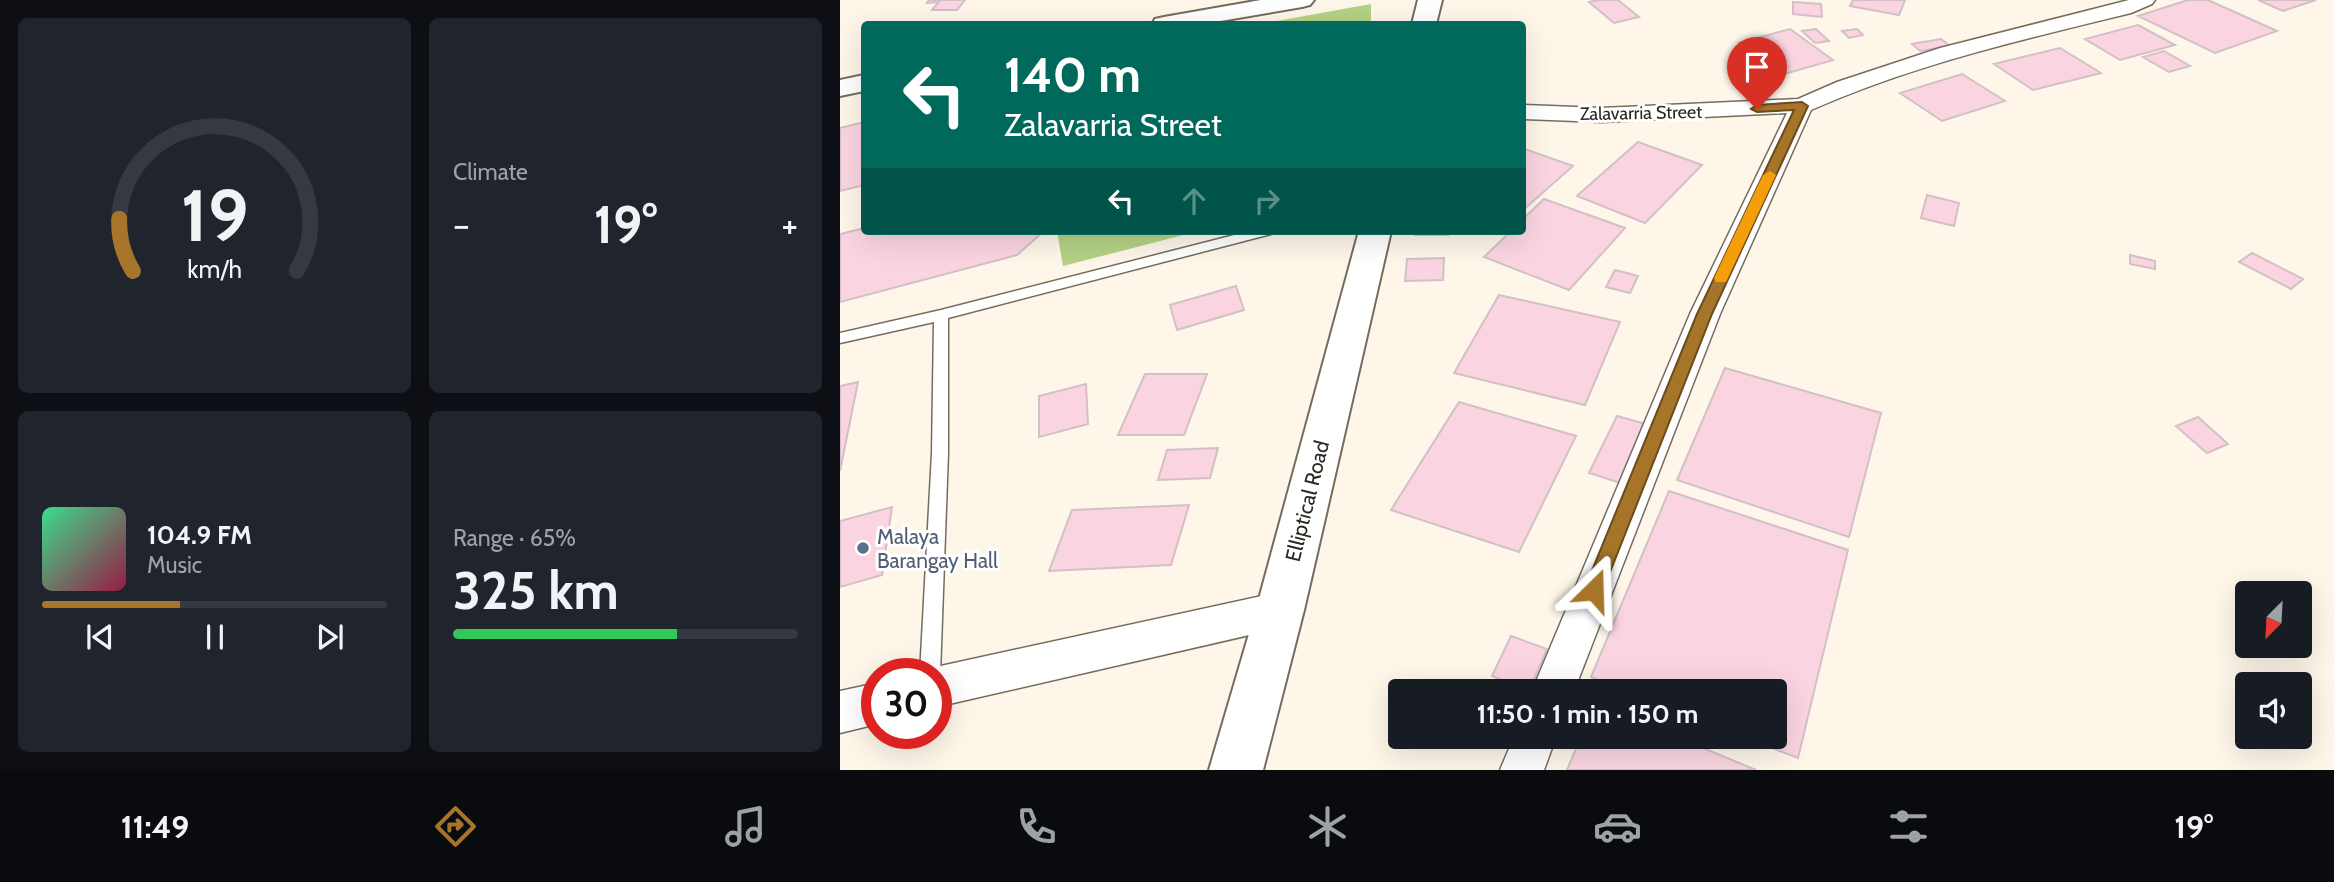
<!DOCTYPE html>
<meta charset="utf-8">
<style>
body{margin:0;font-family:Cabin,sans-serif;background:#20242c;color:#f1f3f6;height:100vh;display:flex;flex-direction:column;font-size:26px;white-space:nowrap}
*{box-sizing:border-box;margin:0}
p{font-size:23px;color:#9ea1a6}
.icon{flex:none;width:38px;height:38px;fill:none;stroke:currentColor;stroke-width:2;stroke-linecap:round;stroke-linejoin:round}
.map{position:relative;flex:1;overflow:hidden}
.panel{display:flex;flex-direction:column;gap:18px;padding:18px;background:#0d0f14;width:840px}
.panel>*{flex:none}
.top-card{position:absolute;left:21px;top:21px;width:665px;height:214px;border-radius:7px;box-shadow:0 7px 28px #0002;background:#00695c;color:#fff;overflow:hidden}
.needle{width:46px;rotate:204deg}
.buttons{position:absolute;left:1395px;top:581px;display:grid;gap:14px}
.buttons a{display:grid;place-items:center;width:77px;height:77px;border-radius:7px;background:#171b24;box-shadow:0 7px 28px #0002;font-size:35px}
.speed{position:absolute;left:21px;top:658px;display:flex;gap:14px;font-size:35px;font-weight:700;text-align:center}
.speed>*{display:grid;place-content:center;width:91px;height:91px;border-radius:50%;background:#171b24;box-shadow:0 7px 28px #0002;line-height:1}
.speed .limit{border:10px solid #d22;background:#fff;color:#111}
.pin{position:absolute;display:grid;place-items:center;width:60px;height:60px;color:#fff;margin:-72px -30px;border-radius:50% 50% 50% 0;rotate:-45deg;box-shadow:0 0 7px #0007}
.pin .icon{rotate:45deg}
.me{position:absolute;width:77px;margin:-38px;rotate:22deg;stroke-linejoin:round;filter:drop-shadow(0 0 5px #0008)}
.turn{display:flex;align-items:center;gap:24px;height:147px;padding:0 28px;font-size:32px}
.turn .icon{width:91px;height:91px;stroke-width:2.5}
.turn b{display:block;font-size:49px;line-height:60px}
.lanes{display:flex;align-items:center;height:66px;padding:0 28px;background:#0003;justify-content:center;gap:35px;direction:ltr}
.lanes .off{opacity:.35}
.big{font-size:52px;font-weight:700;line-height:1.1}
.panel .tile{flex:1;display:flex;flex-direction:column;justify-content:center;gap:10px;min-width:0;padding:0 24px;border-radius:10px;background:#20242c}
.panel .dial{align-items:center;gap:0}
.dial svg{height:182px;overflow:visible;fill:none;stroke:#363941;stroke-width:7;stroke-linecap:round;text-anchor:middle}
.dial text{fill:#f1f3f6;stroke:none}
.song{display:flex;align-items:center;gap:21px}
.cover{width:84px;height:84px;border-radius:10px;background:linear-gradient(135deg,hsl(150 70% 55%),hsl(340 70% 35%))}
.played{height:7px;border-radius:4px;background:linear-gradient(90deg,#a6752a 40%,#363941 40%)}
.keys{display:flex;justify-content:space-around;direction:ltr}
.heat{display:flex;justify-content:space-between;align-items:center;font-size:38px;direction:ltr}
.charge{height:10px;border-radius:5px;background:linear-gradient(90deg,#34c759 65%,#363941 0)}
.panel .tiles{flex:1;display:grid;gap:18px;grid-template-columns:repeat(2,1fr)}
.trip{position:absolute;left:548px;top:679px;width:399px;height:70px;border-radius:7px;background:#171b24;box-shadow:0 7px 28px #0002;font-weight:700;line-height:70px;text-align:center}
.tabs{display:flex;height:112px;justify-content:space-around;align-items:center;background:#090b0e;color:#9ea1a6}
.tabs .icon{width:49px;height:49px}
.tabs .active{color:#a6752a}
.tabs b{font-size:32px;color:#f1f3f6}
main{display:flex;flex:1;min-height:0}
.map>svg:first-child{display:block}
.green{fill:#b4d185}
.building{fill:#fad5e1;stroke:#d3c0c6;stroke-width:2}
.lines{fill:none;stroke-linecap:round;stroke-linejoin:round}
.lane-casing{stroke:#756c5e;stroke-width:3}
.street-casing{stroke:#756c5e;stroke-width:3}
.secondary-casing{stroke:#756c5e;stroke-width:4}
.lane{fill:#fff;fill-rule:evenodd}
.street{fill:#fff;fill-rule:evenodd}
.secondary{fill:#fff;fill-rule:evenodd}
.route{fill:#a6752a;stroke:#6c4c1b;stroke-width:2}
.slow{fill:#f59e0b}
.service-dot{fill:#5c6f8a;stroke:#fff;stroke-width:2.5}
.labels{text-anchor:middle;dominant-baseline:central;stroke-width:6;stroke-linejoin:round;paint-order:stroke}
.far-street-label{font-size:18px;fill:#2c2822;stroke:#fff}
.street-label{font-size:21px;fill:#2c2822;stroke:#fff}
.service-label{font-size:21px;fill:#4e5e75;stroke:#fff;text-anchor:start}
</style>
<main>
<section class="panel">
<div class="tiles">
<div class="tile dial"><svg viewBox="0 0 100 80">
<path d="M14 69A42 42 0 1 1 86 69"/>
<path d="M14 69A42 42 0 0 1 8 46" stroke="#a6752a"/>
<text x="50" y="56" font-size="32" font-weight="700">19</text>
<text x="50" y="72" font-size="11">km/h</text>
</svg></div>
<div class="tile"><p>Climate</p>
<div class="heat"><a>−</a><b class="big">19°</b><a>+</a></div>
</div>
<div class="tile">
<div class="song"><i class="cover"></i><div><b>104.9 FM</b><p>Music</p></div></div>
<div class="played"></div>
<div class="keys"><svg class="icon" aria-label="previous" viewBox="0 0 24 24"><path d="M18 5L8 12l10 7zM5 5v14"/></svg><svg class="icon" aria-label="pause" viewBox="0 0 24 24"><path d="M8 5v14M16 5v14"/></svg><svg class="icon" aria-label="next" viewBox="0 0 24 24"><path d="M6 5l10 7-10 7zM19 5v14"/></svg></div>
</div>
<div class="tile"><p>Range · 65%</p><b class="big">325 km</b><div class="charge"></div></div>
</div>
</section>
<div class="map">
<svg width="1494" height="770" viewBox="0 0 1494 770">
<rect width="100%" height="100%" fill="#fef6e9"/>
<path class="green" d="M 531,4 L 531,24 L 420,24 Z
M 217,231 L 359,231 L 223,266 Z"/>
<path class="building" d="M 89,0 L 125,0 L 117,10 L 92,10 L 99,2 L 87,3 Z
M 759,0 L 778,0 L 799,17 L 774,23 L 749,2 Z
M 1013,0 L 1065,0 L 1059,15 L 1010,6 Z
M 1348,0 L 1368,0 L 1437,31 L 1375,53 L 1298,16 Z
M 1418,0 L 1476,0 L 1443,11 Z
M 953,2 L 981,4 L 982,17 L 953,14 Z
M 1298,25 L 1335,45 L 1280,60 L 1245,39 Z
M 950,29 L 993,60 L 941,75 L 899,43 Z
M 976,29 L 989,41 L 975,43 L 962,31 Z
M 1017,29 L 1023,35 L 1009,38 L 1002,31 Z
M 1101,39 L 1110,46 L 1080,51 L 1072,44 Z
M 1220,48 L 1261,73 L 1193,90 L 1154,64 Z
M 1324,51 L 1350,66 L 1329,72 L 1303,57 Z
M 1122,74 L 1165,101 L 1102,121 L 1060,93 Z
M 24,122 L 24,185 L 0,191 L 0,128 Z
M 798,142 L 862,165 L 805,223 L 737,196 Z
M 682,148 L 733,166 L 682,211 Z
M 1087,195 L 1119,203 L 1114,226 L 1081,218 Z
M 704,199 L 785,228 L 729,290 L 644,257 L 671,231 L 682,231 L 682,220 Z
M 24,228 L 24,231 L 204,231 L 177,255 L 0,302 L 0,234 Z
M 576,231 L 608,231 L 608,235 L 575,235 Z
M 1412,253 L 1463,279 L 1451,289 L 1399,262 Z
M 1290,255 L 1315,261 L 1315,269 L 1290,264 Z
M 604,258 L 603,280 L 565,281 L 567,259 Z
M 775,270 L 798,276 L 790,293 L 766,287 Z
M 396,286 L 404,310 L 337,330 L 330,305 Z
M 659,295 L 780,322 L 745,405 L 614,373 Z
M 885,368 L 1041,413 L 1009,537 L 837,480 Z
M 305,374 L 367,374 L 344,435 L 278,435 Z
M 18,382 L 0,471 L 0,386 Z
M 246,384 L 248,424 L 199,437 L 199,396 Z
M 619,402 L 736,436 L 679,552 L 551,510 Z
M 777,416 L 813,426 L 787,485 L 749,473 Z
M 1358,417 L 1388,444 L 1367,453 L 1336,426 Z
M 378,448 L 370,478 L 318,480 L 327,450 Z
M 829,491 L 1008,550 L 958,758 L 903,737 L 934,737 L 934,691 L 787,691 L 751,677 Z
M 349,505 L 331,565 L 209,571 L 232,510 Z
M 52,507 L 42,575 L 0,587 L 0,521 Z
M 671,636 L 707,649 L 689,691 L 652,676 Z
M 741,737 L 837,737 L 916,770 L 727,770 Z"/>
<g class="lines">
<defs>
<path id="lane" d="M 410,231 L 433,231 L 431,234 L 108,318 L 108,453 L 100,674 L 96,681 L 96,674 L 80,674 L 92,453 L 94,322 L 0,343 L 0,333 L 101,310 Z"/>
<path id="street" d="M 1289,0 L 1315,0 L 1312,4 L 1291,13 C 1181,40 1075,64 971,110 L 880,314 L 734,691 L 692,691 L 850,314 L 947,113 L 762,122 L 682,119 L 682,105 L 762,108 L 958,99 L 997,82 L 1100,48 Z
M 440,592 L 454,598 L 459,610 L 454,622 L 440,628 L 96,707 L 96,674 L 81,674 L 96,667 Z
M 37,683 L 37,724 L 0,733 L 0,691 Z
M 674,737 L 716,737 L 704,770 L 660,770 Z"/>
<path id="secondary" d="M 421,0 L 474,0 L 470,5 L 462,7 L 363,24 L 312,24 L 315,19 L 324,17 Z
M 578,0 L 602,0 L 596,24 L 572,24 Z
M 24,75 L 24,91 L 0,96 L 0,80 Z
M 519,231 L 551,231 L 464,610 L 423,770 L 369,770 L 416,610 Z"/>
</defs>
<use href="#lane" class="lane-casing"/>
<use href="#street" class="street-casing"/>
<use href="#secondary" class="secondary-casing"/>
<use href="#lane" class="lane"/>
<use href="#street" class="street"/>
<use href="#secondary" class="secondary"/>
</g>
<path class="route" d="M 962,102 L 968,106 L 872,314 L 763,590 L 761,597 L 754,599 L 747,597 L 744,590 L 857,314 L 954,110 L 917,112 L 911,109 L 917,105 Z"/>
<path class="slow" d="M 930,171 L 936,175 L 888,278 L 886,282 L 876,282 L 874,278 L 923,175 Z"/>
<circle class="service-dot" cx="23" cy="548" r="7"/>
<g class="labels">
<g class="far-street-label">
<text transform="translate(801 113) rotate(-1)">Zalavarria Street</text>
</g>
<g class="street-label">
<text transform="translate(467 501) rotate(-76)">Elliptical Road</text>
</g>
<g class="service-label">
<text x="37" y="536">Malaya<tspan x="37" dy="24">Barangay Hall</tspan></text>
</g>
</g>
</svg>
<div class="buttons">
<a><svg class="needle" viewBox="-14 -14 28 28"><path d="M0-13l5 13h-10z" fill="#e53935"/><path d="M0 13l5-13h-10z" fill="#9ea1a6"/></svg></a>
<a><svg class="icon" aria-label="sound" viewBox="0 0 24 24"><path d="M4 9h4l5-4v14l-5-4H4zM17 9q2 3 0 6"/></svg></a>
</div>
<div class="speed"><div class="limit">30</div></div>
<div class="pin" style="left:917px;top:109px;background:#d93025"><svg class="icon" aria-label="arrive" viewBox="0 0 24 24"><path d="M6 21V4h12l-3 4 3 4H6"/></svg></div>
<svg class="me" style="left:754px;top:590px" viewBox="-20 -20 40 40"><path d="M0-17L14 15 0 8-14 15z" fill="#a6752a" stroke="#fff" stroke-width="4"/></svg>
<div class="trip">11:50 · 1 min · 150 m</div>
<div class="top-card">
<div class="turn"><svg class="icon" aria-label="left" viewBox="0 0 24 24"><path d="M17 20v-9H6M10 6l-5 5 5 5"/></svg><div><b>140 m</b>Zalavarria Street</div></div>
<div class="lanes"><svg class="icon" aria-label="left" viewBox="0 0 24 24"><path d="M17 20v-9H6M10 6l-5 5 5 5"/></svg><svg class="icon off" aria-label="ahead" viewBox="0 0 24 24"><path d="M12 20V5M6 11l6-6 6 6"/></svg><svg class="icon off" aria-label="right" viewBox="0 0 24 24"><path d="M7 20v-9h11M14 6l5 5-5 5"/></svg></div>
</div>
</div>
</main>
<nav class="tabs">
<b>11:49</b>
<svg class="icon active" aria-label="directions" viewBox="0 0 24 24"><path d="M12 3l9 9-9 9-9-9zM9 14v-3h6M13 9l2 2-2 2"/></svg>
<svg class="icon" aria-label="music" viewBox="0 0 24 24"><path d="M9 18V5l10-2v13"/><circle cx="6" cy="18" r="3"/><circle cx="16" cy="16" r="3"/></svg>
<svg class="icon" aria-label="phone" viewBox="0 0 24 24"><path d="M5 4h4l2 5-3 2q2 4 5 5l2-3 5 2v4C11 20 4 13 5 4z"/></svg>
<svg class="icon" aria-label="climate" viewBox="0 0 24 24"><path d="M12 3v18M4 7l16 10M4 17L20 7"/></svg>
<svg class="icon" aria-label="car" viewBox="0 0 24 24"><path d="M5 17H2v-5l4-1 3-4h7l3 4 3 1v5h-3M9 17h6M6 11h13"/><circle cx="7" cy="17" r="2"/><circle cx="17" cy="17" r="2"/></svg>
<svg class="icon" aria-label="filters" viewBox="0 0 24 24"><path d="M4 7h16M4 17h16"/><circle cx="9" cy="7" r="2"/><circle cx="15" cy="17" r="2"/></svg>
<b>19°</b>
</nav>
